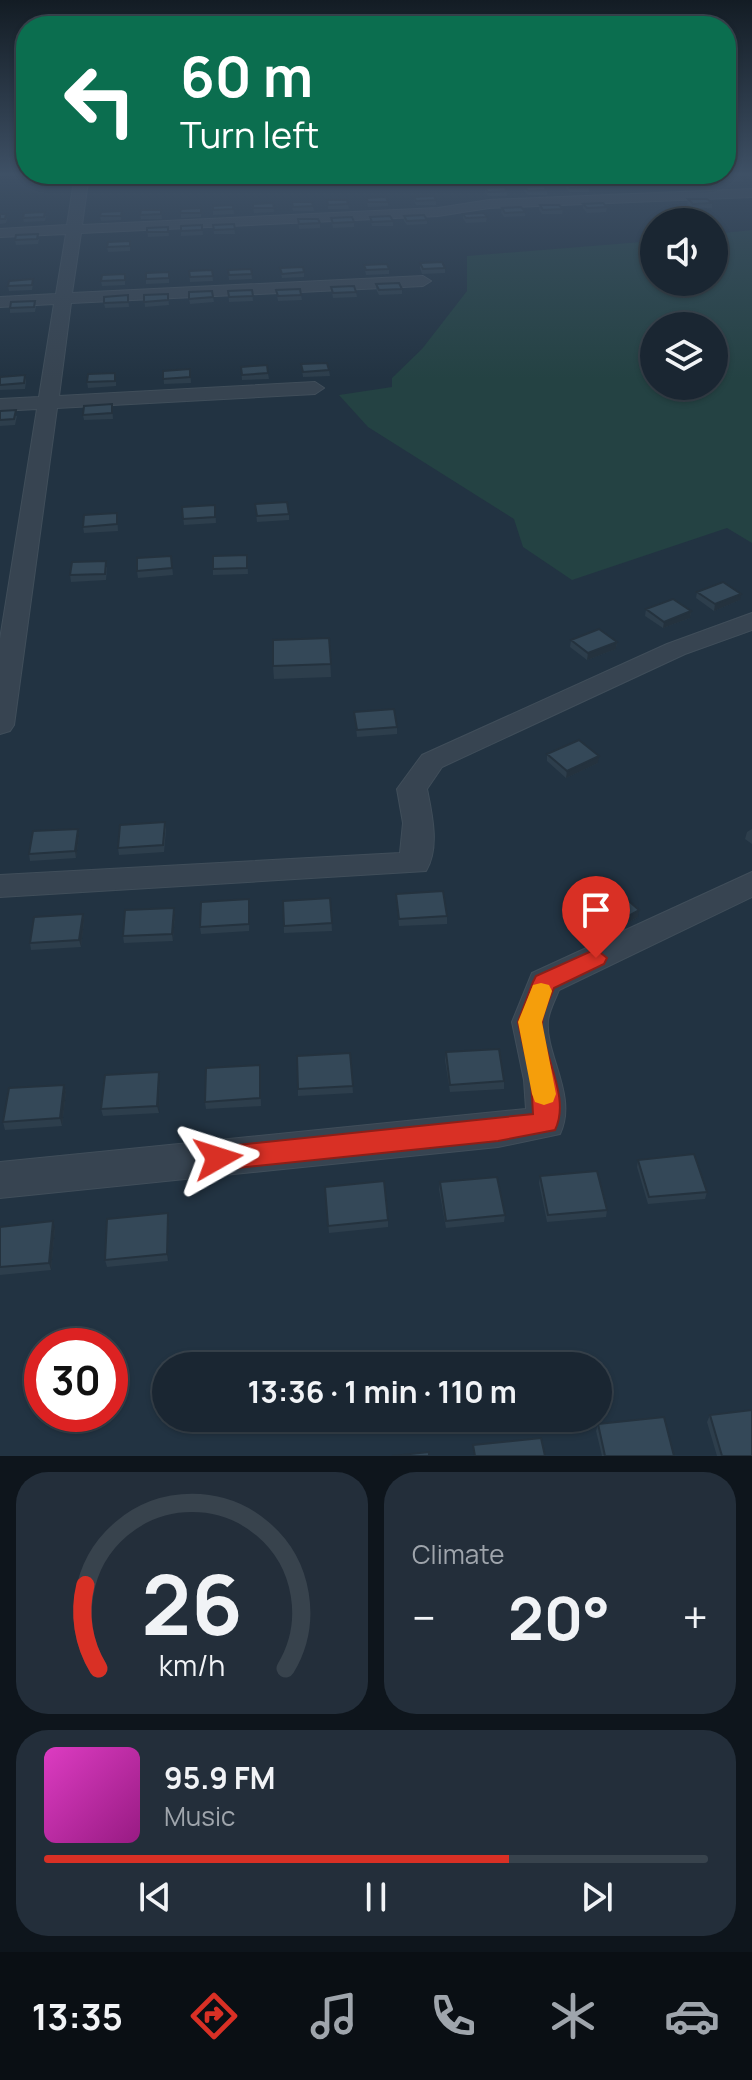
<!DOCTYPE html>
<meta charset="utf-8">
<style>
body{margin:0;font-family:Manrope,sans-serif;background:#232e3a;color:#f1f3f6;height:100vh;display:flex;flex-direction:column;font-size:30px;white-space:nowrap}
*{box-sizing:border-box;margin:0}
p{font-size:26px;color:#9fa5ac}
.icon{flex:none;width:44px;height:44px;fill:none;stroke:currentColor;stroke-width:2;stroke-linecap:round;stroke-linejoin:round}
.map{position:relative;height:1456px;overflow:hidden}
.drawer{display:flex;flex-direction:column;gap:16px;padding:16px;background:#0e151c;flex:1}
.drawer>*{flex:none}
.hud{position:absolute;left:16px;top:16px;width:720px;height:168px;border-radius:32px;box-shadow:0 2px 6px #0004,0 0 0 2px #38434d;background:#0b6e4f;color:#fff;overflow:hidden}
.controls{position:absolute;left:640px;top:208px;display:grid;gap:16px}
.controls a{display:grid;place-items:center;width:88px;height:88px;border-radius:50%;background:#1a2632;box-shadow:0 2px 6px #0004,0 0 0 2px #38434d;font-size:40px}
.speed{position:absolute;left:24px;top:1328px;display:flex;gap:16px;font-size:40px;font-weight:700;text-align:center}
.speed>*{display:grid;place-content:center;width:104px;height:104px;border-radius:50%;background:#1a2632;box-shadow:0 2px 6px #0004,0 0 0 2px #38434d;line-height:1}
.speed .limit{border:12px solid #d22;background:#fff;color:#111}
.pin{position:absolute;display:grid;place-items:center;width:68px;height:68px;color:#fff;margin:-82px -34px;border-radius:50% 50% 50% 0;rotate:-45deg;box-shadow:0 0 8px #0007}
.pin .icon{rotate:45deg}
.me{position:absolute;width:88px;margin:-44px;rotate:84deg;stroke-linejoin:round;filter:drop-shadow(0 0 6px #0008)}
.turn{display:flex;align-items:center;gap:28px;height:168px;padding:0 32px;font-size:36px}
.turn .icon{width:104px;height:104px;stroke-width:2.5}
.turn b{display:block;font-size:56px;line-height:68px}
.big{font-size:60px;font-weight:700;line-height:1.1}
.drawer .card{flex:1;display:flex;flex-direction:column;justify-content:center;gap:12px;min-width:0;padding:0 28px;border-radius:32px;background:#232e3a}
.drawer .dial{align-items:center;gap:0}
.dial svg{height:208px;overflow:visible;fill:none;stroke:#38434d;stroke-width:7;stroke-linecap:round;text-anchor:middle}
.dial text{fill:#f1f3f6;stroke:none}
.song{display:flex;align-items:center;gap:24px}
.cover{width:96px;height:96px;border-radius:12px;background:linear-gradient(135deg,hsl(310 70% 55%),hsl(310 70% 35%))}
.played{height:8px;border-radius:4px;background:linear-gradient(90deg,#d93025 70%,#38434d 70%)}
.keys{display:flex;justify-content:space-around;direction:ltr}
.heat{display:flex;justify-content:space-between;align-items:center;font-size:44px;direction:ltr}
.drawer .tiles{flex:1;display:grid;gap:16px;grid-template-columns:1fr 1fr}
.card:last-child{grid-column:span 2}
.trip{position:absolute;left:152px;top:1352px;width:460px;height:80px;border-radius:40px;background:#1a2632;box-shadow:0 2px 6px #0004,0 0 0 2px #38434d;font-weight:700;line-height:80px;text-align:center}
.menu{display:flex;height:128px;justify-content:space-around;align-items:center;background:#0a0f14;color:#9fa5ac}
.menu .icon{width:56px;height:56px}
.menu .active{color:#d93025}
.menu b{font-size:36px;color:#f1f3f6}
.map>svg:first-child{display:block}
.green{fill:#244243;fill-rule:evenodd}
.lines{fill:none;stroke-linecap:round;stroke-linejoin:round}
.minor-casing{stroke:#404e5a;stroke-width:2}
.minor{fill:#374451;fill-rule:evenodd}
.wall{fill:#2d3e4c}
.shaded-wall{fill:#24323e}
.building{fill:#344858;stroke:#24323e;stroke-width:2}
.route{fill:#d93025;stroke:#8d1f18;stroke-width:2}
.slow{fill:#f59e0b}
</style>
<div class="map">
<svg width="752" height="1456" viewBox="0 0 752 1456">
<rect width="100%" height="100%" fill="#223342"/>
<path class="green" d="M 752,230 L 752,543 L 727,528 L 572,580 L 523,547 L 514,519 L 368,427 L 339,395 L 392,387 L 392,378 L 422,349 L 467,291 L 467,256 L 654,241 L 654,282 L 714,282 L 714,234 ZM 654,326 L 714,326 L 714,386 L 654,386 Z"/>
<g class="lines">
<defs>
<path id="minor" d="M 75,175 L 89,175 L 82,225 L 438,208 L 489,200 L 752,189 L 752,197 L 489,208 L 438,216 L 81,233 L 72,293 L 423,276 L 431,281 L 423,286 L 71,303 L 59,396 L 315,382 L 324,388 L 315,394 L 57,408 L 14,725 L 10,731 L 0,734 L 0,639 L 37,409 L 0,411 L 0,399 L 39,397 L 54,304 L 0,307 L 0,297 L 56,294 L 66,234 L 0,237 L 0,229 L 67,225 Z
M 752,613 L 752,630 L 685,654 L 442,767 L 427,789 C 432,814 440,848 426,871 L 0,897 L 0,875 L 400,853 L 403,823 L 397,789 L 422,755 L 667,644 Z
M 752,872 L 752,897 L 559,990 C 555,1000 549,1011 548,1021 C 545,1055 578,1096 560,1134 L 498,1147 L 0,1198 L 0,1162 L 526,1109 L 524,1080 L 512,1022 L 532,973 Z"/>
</defs>
<use href="#minor" class="minor-casing"/>
<use href="#minor" class="minor"/>
</g>
<path class="wall" d="M 721,175 L 744,177 L 743,182 L 725,182 L 721,178 Z
M 690,176 L 713,179 L 712,183 L 694,184 L 690,180 Z
M 640,177 L 662,181 L 662,185 L 643,186 L 639,182 Z
M 611,178 L 634,182 L 633,186 L 614,186 L 610,182 Z
M 567,184 L 589,187 L 589,192 L 570,192 L 566,188 Z
M 525,187 L 547,190 L 547,195 L 528,195 L 524,191 Z
M 485,188 L 507,191 L 507,196 L 488,196 L 485,192 Z
M 414,197 L 436,200 L 436,205 L 416,205 L 414,201 Z
M 366,198 L 388,202 L 388,206 L 368,207 Z
M 688,199 L 712,203 L 712,208 L 692,208 L 687,204 Z
M 327,200 L 348,204 L 349,209 L 328,209 Z
M 273,203 L 274,212 L 254,213 L 253,204 Z
M 583,204 L 607,207 L 606,212 L 587,213 L 583,208 Z
M 233,205 L 234,214 L 213,215 L 213,206 Z
M 540,205 L 563,209 L 562,214 L 542,214 L 539,210 Z
M 313,206 L 314,211 L 293,211 L 292,207 Z
M 201,208 L 201,217 L 181,218 L 181,209 Z
M 502,208 L 525,212 L 525,216 L 504,217 L 501,212 Z
M 161,210 L 162,219 L 141,219 L 140,215 Z
M 122,211 L 121,220 L 101,221 L 100,216 Z
M 0,214 L 7,219 L 6,223 L 0,224 Z
M 463,214 L 487,217 L 486,222 L 466,223 L 463,218 Z
M 46,216 L 45,221 L 24,222 L 23,218 Z
M 404,216 L 427,220 L 427,224 L 407,225 L 404,221 Z
M 370,217 L 393,221 L 393,226 L 372,226 Z
M 331,218 L 354,222 L 354,227 L 333,228 Z
M 298,219 L 320,223 L 320,228 L 299,229 Z
M 234,224 L 235,234 L 214,234 L 213,225 Z
M 202,225 L 203,235 L 181,236 L 181,226 Z
M 168,227 L 169,236 L 148,237 L 147,228 Z
M 39,239 L 38,244 L 16,245 L 15,240 Z
M 130,241 L 130,251 L 108,252 L 107,247 Z
M 420,263 L 445,268 L 445,273 L 422,274 L 420,268 Z
M 364,265 L 389,269 L 389,274 L 366,275 Z
M 280,268 L 304,272 L 304,277 L 282,278 Z
M 251,269 L 252,279 L 229,280 L 228,270 Z
M 212,270 L 213,281 L 190,282 L 189,271 Z
M 169,272 L 169,283 L 146,284 L 146,273 Z
M 125,274 L 125,285 L 102,286 L 101,281 Z
M 33,284 L 32,290 L 9,291 L 8,286 Z
M 376,284 L 402,289 L 402,294 L 379,295 L 376,289 Z
M 331,287 L 356,292 L 357,297 L 333,298 Z
M 252,290 L 253,301 L 229,302 L 228,291 Z
M 276,290 L 301,295 L 302,300 L 278,301 Z
M 212,291 L 214,302 L 190,304 L 189,299 Z
M 168,294 L 169,305 L 145,307 L 144,295 Z
M 128,295 L 129,307 L 105,308 L 104,303 Z
M 36,306 L 35,312 L 10,313 L 10,308 Z
M 301,364 L 329,370 L 330,376 L 303,377 Z
M 241,367 L 268,373 L 269,379 L 242,380 Z
M 190,369 L 191,383 L 164,384 L 163,371 Z
M 25,375 L 26,381 L 25,389 L 0,390 L 0,377 Z
M 116,378 L 116,386 L 88,388 L 87,382 Z
M 112,404 L 113,419 L 84,420 L 83,415 Z
M 0,411 L 17,416 L 15,425 L 0,426 Z
M 255,504 L 289,514 L 289,520 L 257,522 Z
M 215,505 L 216,523 L 184,525 L 182,507 Z
M 117,513 L 118,531 L 84,533 L 83,527 Z
M 247,555 L 248,574 L 213,575 L 213,569 Z
M 171,556 L 173,575 L 138,578 L 137,571 Z
M 107,567 L 106,580 L 71,582 L 70,575 Z
M 697,592 L 740,600 L 714,611 L 696,598 Z
M 646,609 L 691,611 L 690,618 L 663,628 L 645,616 Z
M 329,638 L 331,677 L 274,679 L 273,666 Z
M 571,640 L 617,642 L 616,649 L 587,660 L 570,647 Z
M 354,712 L 397,727 L 397,734 L 357,737 Z
M 547,754 L 598,763 L 566,778 L 547,761 Z
M 165,822 L 166,830 L 164,852 L 119,855 L 118,848 Z
M 78,829 L 79,836 L 76,858 L 30,861 L 29,854 Z
M 752,829 L 752,844 L 745,839 L 747,832 Z
M 396,894 L 447,916 L 447,924 L 399,926 Z
M 330,898 L 332,931 L 284,933 L 283,901 Z
M 250,906 L 249,931 L 201,934 L 200,927 Z
M 174,908 L 175,915 L 173,941 L 124,943 L 123,936 Z
M 579,909 L 638,917 L 602,937 L 578,916 Z
M 83,914 L 84,921 L 81,947 L 31,950 L 30,943 Z
M 446,1052 L 504,1081 L 504,1089 L 450,1092 L 445,1060 Z
M 350,1053 L 353,1093 L 298,1096 L 298,1089 Z
M 260,1065 L 261,1106 L 206,1109 L 205,1102 Z
M 159,1072 L 160,1079 L 159,1113 L 103,1116 L 101,1109 Z
M 64,1085 L 66,1092 L 62,1126 L 5,1130 L 3,1122 Z
M 638,1160 L 707,1192 L 705,1199 L 648,1204 L 637,1167 Z
M 540,1176 L 607,1210 L 606,1217 L 547,1222 L 539,1183 Z
M 440,1182 L 505,1215 L 504,1222 L 446,1228 L 439,1189 Z
M 325,1187 L 388,1220 L 388,1227 L 329,1233 Z
M 168,1213 L 169,1221 L 168,1261 L 107,1267 L 105,1260 Z
M 0,1227 L 55,1228 L 51,1270 L 0,1275 Z
M 710,1415 L 752,1456 L 717,1456 L 707,1422 Z
M 598,1424 L 674,1456 L 602,1456 L 596,1431 Z"/>
<path class="shaded-wall" d="M 741,594 L 740,600 L 714,611 L 715,604 Z
M 691,611 L 690,618 L 663,628 L 664,622 Z
M 617,642 L 616,649 L 587,660 L 588,653 Z
M 599,756 L 598,763 L 566,778 L 567,771 Z
M 78,829 L 79,836 L 76,858 L 75,851 Z
M 174,908 L 175,915 L 173,941 L 172,934 Z
M 639,910 L 638,917 L 602,937 L 603,930 Z
M 83,914 L 84,921 L 81,947 L 79,940 Z
M 159,1072 L 160,1079 L 159,1113 L 157,1106 Z
M 64,1085 L 66,1092 L 62,1126 L 60,1118 Z
M 168,1213 L 169,1221 L 168,1261 L 167,1254 Z
M 53,1221 L 55,1228 L 51,1270 L 49,1263 Z"/>
<path class="building" d="M 709,175 L 713,179 L 694,180 L 690,176 Z
M 722,175 L 741,175 L 744,177 L 726,178 Z
M 629,177 L 634,182 L 615,182 L 611,178 Z
M 640,177 L 658,177 L 662,181 L 643,182 Z
M 585,183 L 589,187 L 570,188 L 567,184 Z
M 544,186 L 547,190 L 528,191 L 525,187 Z
M 505,187 L 507,191 L 488,192 L 485,188 Z
M 434,196 L 436,200 L 416,201 L 414,197 Z
M 386,197 L 388,202 L 368,202 L 366,198 Z
M 688,199 L 707,199 L 712,203 L 693,204 Z
M 327,200 L 347,200 L 348,204 L 328,205 Z
M 292,202 L 312,202 L 313,206 L 293,207 Z
M 273,203 L 274,208 L 253,208 L 253,204 Z
M 603,203 L 607,207 L 587,208 L 583,204 Z
M 233,205 L 233,209 L 213,210 L 213,206 Z
M 540,205 L 559,205 L 563,209 L 543,210 Z
M 521,207 L 525,212 L 505,213 L 502,208 Z
M 201,208 L 201,213 L 180,213 L 181,209 Z
M 141,210 L 161,210 L 161,214 L 140,215 Z
M 122,211 L 121,216 L 100,216 L 101,212 Z
M 45,212 L 44,217 L 23,218 L 24,213 Z
M 484,213 L 487,217 L 466,218 L 463,214 Z
M 0,214 L 6,214 L 5,219 L 0,219 Z
M 424,215 L 427,220 L 407,221 L 404,216 Z
M 390,216 L 393,221 L 372,222 L 370,217 Z
M 352,217 L 354,222 L 333,223 L 331,218 Z
M 298,219 L 318,219 L 320,223 L 299,224 Z
M 234,224 L 235,229 L 214,230 L 213,225 Z
M 202,225 L 202,230 L 181,231 L 181,226 Z
M 168,227 L 168,232 L 147,232 L 147,228 Z
M 38,234 L 37,239 L 15,240 L 16,235 Z
M 130,241 L 130,246 L 107,247 L 108,242 Z
M 442,262 L 445,268 L 423,269 L 420,263 Z
M 387,264 L 389,269 L 366,270 L 364,265 Z
M 303,267 L 304,272 L 282,274 L 280,268 Z
M 251,269 L 252,274 L 229,275 L 228,270 Z
M 212,270 L 213,276 L 190,277 L 189,271 Z
M 169,272 L 169,278 L 146,279 L 146,273 Z
M 125,274 L 125,280 L 101,281 L 102,275 Z
M 33,279 L 32,285 L 8,286 L 9,281 Z
M 399,283 L 402,289 L 379,290 L 376,284 Z
M 354,286 L 356,292 L 333,293 L 331,287 Z
M 300,289 L 301,295 L 278,296 L 276,290 Z
M 252,290 L 253,296 L 229,297 L 228,291 Z
M 212,291 L 213,297 L 189,299 L 189,292 Z
M 168,294 L 168,300 L 144,302 L 144,295 Z
M 128,295 L 128,302 L 104,303 L 104,297 Z
M 35,301 L 34,307 L 10,308 L 11,302 Z
M 327,363 L 329,370 L 303,372 L 301,364 Z
M 267,365 L 268,373 L 242,375 L 241,367 Z
M 190,369 L 190,377 L 163,379 L 163,371 Z
M 115,373 L 115,381 L 87,382 L 88,374 Z
M 25,375 L 24,383 L 0,385 L 0,377 Z
M 112,404 L 112,413 L 83,415 L 84,406 Z
M 16,410 L 14,419 L 0,420 L 0,411 Z
M 287,502 L 289,514 L 257,516 L 255,504 Z
M 215,505 L 215,517 L 183,519 L 182,507 Z
M 117,513 L 117,524 L 83,527 L 84,515 Z
M 247,555 L 247,568 L 213,569 L 213,556 Z
M 171,556 L 172,568 L 137,571 L 137,558 Z
M 106,561 L 105,574 L 70,575 L 72,562 Z
M 723,582 L 741,594 L 715,604 L 697,592 Z
M 673,599 L 691,611 L 664,622 L 646,609 Z
M 599,629 L 617,642 L 588,653 L 571,640 Z
M 329,638 L 331,664 L 273,666 L 273,640 Z
M 394,709 L 397,727 L 357,730 L 354,712 Z
M 579,740 L 599,756 L 567,771 L 547,754 Z
M 165,822 L 163,845 L 118,848 L 120,825 Z
M 78,829 L 75,851 L 29,854 L 33,831 Z
M 615,889 L 639,910 L 603,930 L 579,909 Z
M 443,891 L 447,916 L 399,919 L 396,894 Z
M 330,898 L 332,923 L 284,926 L 283,901 Z
M 249,899 L 249,924 L 200,927 L 201,902 Z
M 174,908 L 172,934 L 123,936 L 125,910 Z
M 83,914 L 79,940 L 30,943 L 34,917 Z
M 499,1049 L 504,1081 L 450,1085 L 446,1052 Z
M 350,1053 L 353,1086 L 298,1089 L 297,1056 Z
M 260,1065 L 260,1098 L 205,1102 L 206,1068 Z
M 159,1072 L 157,1106 L 101,1109 L 105,1075 Z
M 64,1085 L 60,1118 L 3,1122 L 9,1088 Z
M 694,1154 L 707,1192 L 649,1197 L 638,1160 Z
M 597,1171 L 607,1210 L 548,1215 L 540,1176 Z
M 497,1177 L 505,1215 L 446,1221 L 440,1182 Z
M 384,1181 L 388,1220 L 328,1226 L 325,1187 Z
M 168,1213 L 167,1254 L 105,1260 L 107,1219 Z
M 53,1221 L 49,1263 L 0,1267 L 0,1227 Z
M 752,1410 L 752,1456 L 722,1456 L 710,1415 Z
M 664,1417 L 674,1456 L 605,1456 L 598,1424 Z
M 541,1438 L 545,1456 L 475,1456 L 473,1445 Z
M 429,1452 L 429,1456 L 392,1456 Z"/>
<linearGradient id="sky" x2="0" y2="1"><stop stop-color="#131c24"/><stop offset="0.46" stop-color="#3e5065"/><stop offset="1" stop-color="#3e5065" stop-opacity="0"/></linearGradient>
<rect width="752" height="379" fill="url(#sky)"/>
<path class="route" d="M 596,949 L 607,958 L 604,964 L 554,988 C 550,998 542,1013 542,1024 C 543,1056 571,1098 555,1130 L 498,1141 L 218,1170 L 209,1166 L 205,1158 L 209,1150 L 218,1147 L 533,1114 L 531,1080 L 518,1022 L 533,982 L 536,976 Z"/>
<path class="slow" d="M 541,983 L 549,985 L 552,991 L 542,1022 L 556,1094 L 553,1102 L 544,1105 L 535,1102 L 532,1094 L 518,1022 L 533,985 Z"/>
</svg>
<div class="controls">
<a><svg class="icon" aria-label="sound" viewBox="0 0 24 24"><path d="M4 9h4l5-4v14l-5-4H4zM17 9q2 3 0 6"/></svg></a>
<a><svg class="icon" aria-label="layers" viewBox="0 0 24 24"><path d="M12 4l9 5-9 5-9-5zM3 14l9 5 9-5"/></svg></a>
</div>
<div class="speed"><div class="limit">30</div></div>
<div class="pin" style="left:596px;top:958px;background:#d93025"><svg class="icon" aria-label="arrive" viewBox="0 0 24 24"><path d="M6 21V4h12l-3 4 3 4H6"/></svg></div>
<svg class="me" style="left:218px;top:1158px" viewBox="-20 -20 40 40"><path d="M0-17L14 15 0 8-14 15z" fill="#d93025" stroke="#fff" stroke-width="4"/></svg>
<div class="trip">13:36 · 1 min · 110 m</div>
<div class="hud">
<div class="turn"><svg class="icon" aria-label="left" viewBox="0 0 24 24"><path d="M17 20v-9H6M10 6l-5 5 5 5"/></svg><div><b>60 m</b>Turn left</div></div>
</div>
</div>
<section class="drawer">
<div class="tiles">
<div class="card dial"><svg viewBox="0 0 100 80">
<path d="M14 69A42 42 0 1 1 86 69"/>
<path d="M14 69A42 42 0 0 1 9 37" stroke="#d93025"/>
<text x="50" y="56" font-size="32" font-weight="700">26</text>
<text x="50" y="72" font-size="11">km/h</text>
</svg></div>
<div class="card"><p>Climate</p>
<div class="heat"><a>−</a><b class="big">20°</b><a>+</a></div>
</div>
<div class="card">
<div class="song"><i class="cover"></i><div><b>95.9 FM</b><p>Music</p></div></div>
<div class="played"></div>
<div class="keys"><svg class="icon" aria-label="previous" viewBox="0 0 24 24"><path d="M18 5L8 12l10 7zM5 5v14"/></svg><svg class="icon" aria-label="pause" viewBox="0 0 24 24"><path d="M8 5v14M16 5v14"/></svg><svg class="icon" aria-label="next" viewBox="0 0 24 24"><path d="M6 5l10 7-10 7zM19 5v14"/></svg></div>
</div>
</div>
</section>
<nav class="menu">
<b>13:35</b>
<svg class="icon active" aria-label="directions" viewBox="0 0 24 24"><path d="M12 3l9 9-9 9-9-9zM9 14v-3h6M13 9l2 2-2 2"/></svg>
<svg class="icon" aria-label="music" viewBox="0 0 24 24"><path d="M9 18V5l10-2v13"/><circle cx="6" cy="18" r="3"/><circle cx="16" cy="16" r="3"/></svg>
<svg class="icon" aria-label="phone" viewBox="0 0 24 24"><path d="M5 4h4l2 5-3 2q2 4 5 5l2-3 5 2v4C11 20 4 13 5 4z"/></svg>
<svg class="icon" aria-label="climate" viewBox="0 0 24 24"><path d="M12 3v18M4 7l16 10M4 17L20 7"/></svg>
<svg class="icon" aria-label="car" viewBox="0 0 24 24"><path d="M5 17H2v-5l4-1 3-4h7l3 4 3 1v5h-3M9 17h6M6 11h13"/><circle cx="7" cy="17" r="2"/><circle cx="17" cy="17" r="2"/></svg>
</nav>
